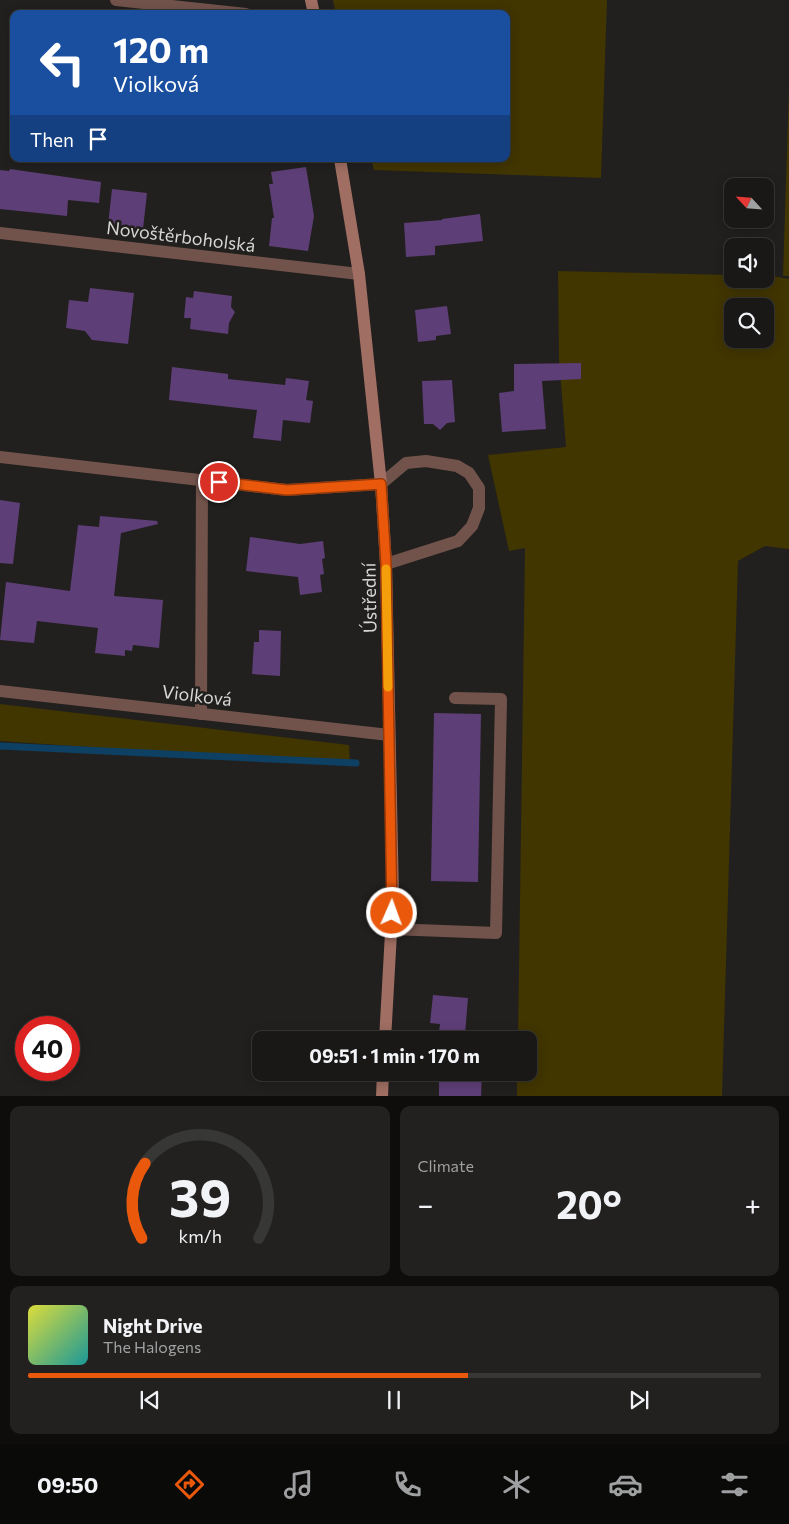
<!DOCTYPE html>
<meta charset="utf-8">
<style>
body{margin:0;font-family:Commissioner,sans-serif;background:#22211f;color:#f1f3f6;height:100vh;display:flex;flex-direction:column;font-size:19px;white-space:nowrap}
*{box-sizing:border-box;margin:0}
p{font-size:16px;color:#9fa0a1}
.icon{flex:none;width:28px;height:28px;fill:none;stroke:currentColor;stroke-width:2;stroke-linecap:round;stroke-linejoin:round}
.map{position:relative;height:1096px;overflow:hidden}
.side{display:flex;flex-direction:column;gap:10px;padding:10px;background:#0e0d0c;flex:1}
.side>*{flex:none}
.banner{position:absolute;left:10px;top:10px;width:500px;height:152px;border-radius:10px;box-shadow:0 2px 12px #0003,0 0 0 1px #373735;background:#1a4fa0;color:#fff;overflow:hidden}
.needle{width:32px;rotate:296deg}
.buttons{position:absolute;left:724px;top:178px;display:grid;gap:10px}
.buttons a{display:grid;place-items:center;width:50px;height:50px;border-radius:10px;background:#191816;box-shadow:0 2px 12px #0003,0 0 0 1px #373735;font-size:25px}
.speed{position:absolute;left:15px;top:1016px;display:flex;gap:10px;font-size:25px;font-weight:700;text-align:center}
.speed>*{display:grid;place-content:center;width:65px;height:65px;border-radius:50%;background:#191816;box-shadow:0 2px 12px #0003,0 0 0 1px #373735;line-height:1}
.speed .limit{border:8px solid #d22;background:#fff;color:#111}
.pin{position:absolute;display:grid;place-items:center;width:42px;height:42px;color:#fff;margin:-21px;border:2px solid #fff;border-radius:50%;box-shadow:0 1px 5px #0007}
.me{position:absolute;width:55px;margin:-28px;rotate:2deg;stroke-linejoin:round;filter:drop-shadow(0 0 4px #0008)}
.turn{display:flex;align-items:center;gap:18px;height:105px;padding:0 20px;font-size:22px}
.turn .icon{width:65px;height:65px;stroke-width:2.5}
.turn b{display:block;font-size:35px;line-height:42px}
.then{display:flex;align-items:center;height:48px;padding:0 20px;background:#0003;gap:10px;font-size:19px}
.big{font-size:38px;font-weight:700;line-height:1.1}
.side .tile{flex:1;display:flex;flex-direction:column;justify-content:center;gap:8px;min-width:0;padding:0 18px;border-radius:10px;background:#22211f}
.side .dial{align-items:center;gap:0}
.dial svg{height:130px;overflow:visible;fill:none;stroke:#373735;stroke-width:7;stroke-linecap:round;text-anchor:middle}
.dial text{fill:#f1f3f6;stroke:none}
.song{display:flex;align-items:center;gap:15px}
.cover{width:60px;height:60px;border-radius:8px;background:linear-gradient(135deg,hsl(60 70% 55%),hsl(180 70% 35%))}
.played{height:5px;border-radius:2px;background:linear-gradient(90deg,#ea580c 60%,#373735 60%)}
.keys{display:flex;justify-content:space-around;direction:ltr}
.heat{display:flex;justify-content:space-between;align-items:center;font-size:28px;direction:ltr}
.side .tiles{flex:1;display:grid;gap:10px;grid-template-columns:1fr 1fr}
.tile:last-child{grid-column:span 2}
.trip{position:absolute;left:252px;top:1031px;width:285px;height:50px;border-radius:10px;background:#191816;box-shadow:0 2px 12px #0003,0 0 0 1px #373735;font-weight:700;line-height:50px;text-align:center}
.tab-bar{display:flex;height:80px;justify-content:space-around;align-items:center;background:#0a0a09;color:#9fa0a1}
.tab-bar .icon{width:35px;height:35px}
.tab-bar .on{color:#ea580c}
.tab-bar b{font-size:22px;color:#f1f3f6}
.map>svg:first-child{display:block}
.green{fill:#413500;fill-rule:evenodd}
.lines{fill:none;stroke-linecap:round;stroke-linejoin:round}
.stream{stroke:#0d4062;stroke-width:7}
.building{fill:#5e3e77}
.lane{stroke:#72534b;stroke-width:12}
.street{stroke:#72534b;stroke-width:12}
.secondary{stroke:#a06e62;stroke-width:12}
.route-casing{stroke:#983908;stroke-width:12}
.route{stroke:#ea580c;stroke-width:9}
.slow{stroke:#f59e0b;stroke-width:9}
.labels{text-anchor:middle;dominant-baseline:central;stroke-width:5;stroke-linejoin:round;paint-order:stroke}
.street-label{font-size:18px;fill:#d7d7d5;stroke:#21201e}
</style>
<div class="map">
<svg width="789" height="1097" viewBox="0 0 789 1097">
<rect width="100%" height="100%" fill="#21201e"/>
<path class="green" d="M 333,0 L 607,0 L 601,178 L 374,170 L 371,159 L 506,159 L 506,14 L 336,14 Z
M 789,88 L 789,276 L 783,276 Z
M 558,271 L 732,275 L 732,279 L 765,279 L 765,275 L 767,275 L 789,279 L 789,549 L 765,546 L 738,561 L 722,1096 L 517,1096 L 517,1073 L 529,1072 L 529,1040 L 518,1040 L 525,548 L 509,551 L 488,455 L 566,447 L 559,359 ZM 732,306 L 765,306 L 765,339 L 732,339 Z
M 0,704 L 349,745 L 350,765 L 0,741 Z"/>
<g class="lines">
<path class="stream" d="M 0,746 L 356,763"/>
</g>
<path class="building" d="M 306,167 L 314,216 L 308,251 L 269,246 L 272,218 L 274,218 L 269,184 L 273,184 L 271,172 Z
M 10,169 L 101,182 L 99,203 L 68,200 L 67,216 L 0,209 L 0,170 L 9,171 Z
M 112,189 L 147,193 L 143,229 L 108,225 Z
M 480,214 L 483,241 L 435,246 L 435,255 L 406,257 L 404,223 L 442,220 L 442,219 Z
M 90,288 L 134,293 L 128,344 L 92,340 L 85,331 L 66,328 L 69,300 L 88,302 Z
M 194,291 L 232,296 L 231,307 L 235,312 L 229,323 L 228,334 L 190,329 L 191,318 L 184,318 L 186,297 L 193,298 Z
M 447,306 L 451,334 L 436,336 L 436,340 L 418,342 L 415,310 Z
M 581,363 L 581,379 L 542,381 L 546,429 L 502,432 L 499,393 L 514,391 L 514,364 Z
M 172,367 L 228,374 L 228,379 L 285,385 L 286,378 L 309,381 L 306,400 L 313,401 L 310,423 L 283,420 L 281,441 L 253,438 L 257,410 L 169,400 Z
M 452,380 L 455,422 L 447,423 L 440,430 L 433,424 L 424,424 L 422,381 Z
M 0,500 L 20,503 L 13,564 L 0,563 Z
M 100,516 L 157,521 L 158,524 L 121,533 L 114,596 L 163,600 L 159,648 L 133,645 L 132,651 L 125,650 L 125,656 L 95,653 L 98,628 L 37,621 L 34,643 L 0,640 L 6,582 L 70,591 L 78,525 L 99,527 Z
M 250,537 L 300,544 L 323,541 L 325,558 L 322,559 L 324,574 L 320,575 L 322,592 L 300,595 L 298,577 L 246,571 Z
M 259,630 L 281,631 L 280,676 L 252,674 L 254,642 L 259,642 Z
M 434,713 L 481,714 L 478,882 L 431,881 Z
M 433,995 L 468,998 L 465,1034 L 439,1032 L 440,1024 L 430,1023 Z
M 459,1072 L 482,1072 L 481,1097 L 439,1097 L 439,1076 L 459,1076 Z"/>
<g class="lines">
<path class="lane" d="M 381,484 L 406,463 L 426,461 L 457,466 L 469,473 L 479,488 L 479,508 L 472,526 L 458,541 L 386,564
M 201,714 L 202,480
M 391,929 L 496,933 L 501,699 L 455,698"/>
<path class="street" d="M 116,0 L 246,14
M 0,233 L 359,274
M 0,457 L 287,490 L 381,484
M 0,691 L 389,735"/>
<path class="secondary" d="M 311,0 L 314,14
M 340,159 L 359,274 L 381,484 L 386,564 L 393,897 L 385,1040
M 382,1097 L 383,1072"/>
</g>
<g class="lines">
<defs>
<path id="route" d="M 219,482 L 287,490 L 381,484 L 386,564 L 392,913"/>
</defs>
<use href="#route" class="route-casing"/>
<use href="#route" class="route"/>
<path class="slow" d="M 386,569 L 388,687"/>
</g>
<g class="labels">
<g class="street-label">
<text transform="translate(181 236) rotate(7)">Novoštěrboholská</text>
<text transform="translate(369 598) rotate(-91)">Ústřední</text>
<text transform="translate(197 695) rotate(7)">Violková</text>
</g>
</g>
</svg>
<div class="buttons">
<a><svg class="needle" viewBox="-14 -14 28 28"><path d="M0-13l5 13h-10z" fill="#e53935"/><path d="M0 13l5-13h-10z" fill="#9fa0a1"/></svg></a>
<a><svg class="icon" aria-label="sound" viewBox="0 0 24 24"><path d="M4 9h4l5-4v14l-5-4H4zM17 9q2 3 0 6"/></svg></a>
<a><svg class="icon" aria-label="search" viewBox="0 0 24 24"><circle cx="10" cy="10" r="6"/><path d="M15 15l6 6"/></svg></a>
</div>
<div class="speed"><div class="limit">40</div></div>
<div class="pin" style="left:219px;top:482px;background:#d93025"><svg class="icon" aria-label="arrive" viewBox="0 0 24 24"><path d="M6 21V4h12l-3 4 3 4H6"/></svg></div>
<svg class="me" style="left:392px;top:913px" viewBox="-20 -20 40 40"><circle r="17" fill="#ea580c" stroke="#fff" stroke-width="3"/><path d="M0-11L8 9 0 5-8 9z" fill="#fff"/></svg>
<div class="trip">09:51 · 1 min · 170 m</div>
<div class="banner">
<div class="turn"><svg class="icon" aria-label="left" viewBox="0 0 24 24"><path d="M17 20v-9H6M10 6l-5 5 5 5"/></svg><div><b>120 m</b>Violková</div></div>
<div class="then">Then<svg class="icon" aria-label="arrive" viewBox="0 0 24 24"><path d="M6 21V4h12l-3 4 3 4H6"/></svg></div>
</div>
</div>
<section class="side">
<div class="tiles">
<div class="tile dial"><svg viewBox="0 0 100 80">
<path d="M14 69A42 42 0 1 1 86 69"/>
<path d="M14 69A42 42 0 0 1 16 23" stroke="#ea580c"/>
<text x="50" y="56" font-size="32" font-weight="700">39</text>
<text x="50" y="72" font-size="11">km/h</text>
</svg></div>
<div class="tile"><p>Climate</p>
<div class="heat"><a>−</a><b class="big">20°</b><a>+</a></div>
</div>
<div class="tile">
<div class="song"><i class="cover"></i><div><b>Night Drive</b><p>The Halogens</p></div></div>
<div class="played"></div>
<div class="keys"><svg class="icon" aria-label="previous" viewBox="0 0 24 24"><path d="M18 5L8 12l10 7zM5 5v14"/></svg><svg class="icon" aria-label="pause" viewBox="0 0 24 24"><path d="M8 5v14M16 5v14"/></svg><svg class="icon" aria-label="next" viewBox="0 0 24 24"><path d="M6 5l10 7-10 7zM19 5v14"/></svg></div>
</div>
</div>
</section>
<nav class="tab-bar">
<b>09:50</b>
<svg class="icon on" aria-label="directions" viewBox="0 0 24 24"><path d="M12 3l9 9-9 9-9-9zM9 14v-3h6M13 9l2 2-2 2"/></svg>
<svg class="icon" aria-label="music" viewBox="0 0 24 24"><path d="M9 18V5l10-2v13"/><circle cx="6" cy="18" r="3"/><circle cx="16" cy="16" r="3"/></svg>
<svg class="icon" aria-label="phone" viewBox="0 0 24 24"><path d="M5 4h4l2 5-3 2q2 4 5 5l2-3 5 2v4C11 20 4 13 5 4z"/></svg>
<svg class="icon" aria-label="climate" viewBox="0 0 24 24"><path d="M12 3v18M4 7l16 10M4 17L20 7"/></svg>
<svg class="icon" aria-label="car" viewBox="0 0 24 24"><path d="M5 17H2v-5l4-1 3-4h7l3 4 3 1v5h-3M9 17h6M6 11h13"/><circle cx="7" cy="17" r="2"/><circle cx="17" cy="17" r="2"/></svg>
<svg class="icon" aria-label="filters" viewBox="0 0 24 24"><path d="M4 7h16M4 17h16"/><circle cx="9" cy="7" r="2"/><circle cx="15" cy="17" r="2"/></svg>
</nav>
